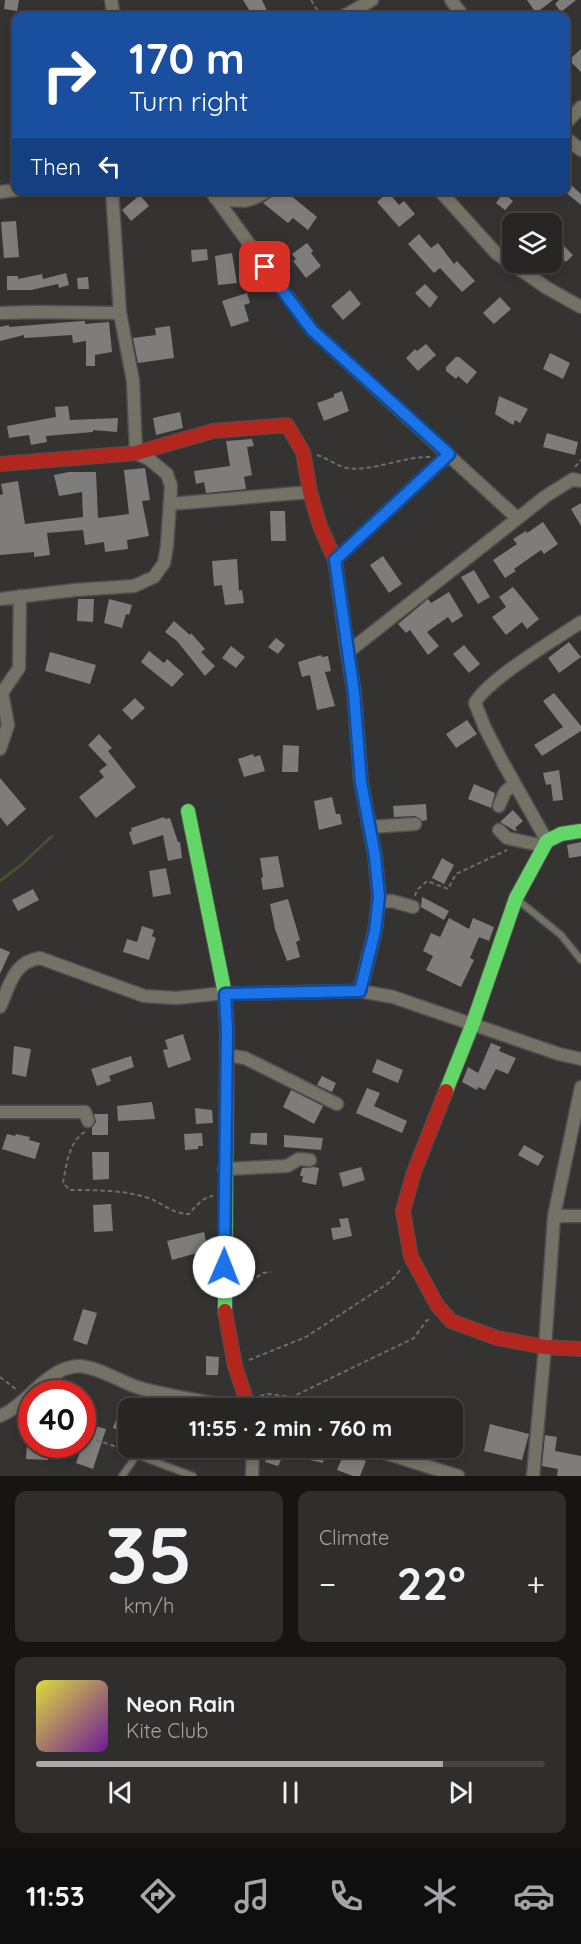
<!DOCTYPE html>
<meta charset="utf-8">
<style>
body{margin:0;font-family:Quicksand,sans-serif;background:#302e2d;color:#f1f3f6;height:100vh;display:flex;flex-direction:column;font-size:22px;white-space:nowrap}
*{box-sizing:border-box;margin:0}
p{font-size:20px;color:#a5a5a7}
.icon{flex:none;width:33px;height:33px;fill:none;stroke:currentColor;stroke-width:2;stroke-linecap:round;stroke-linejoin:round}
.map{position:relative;height:1476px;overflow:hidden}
.panel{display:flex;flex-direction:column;gap:15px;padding:15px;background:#161514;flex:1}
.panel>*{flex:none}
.guide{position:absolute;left:12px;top:12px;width:558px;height:183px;border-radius:12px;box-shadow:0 3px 9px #0003,0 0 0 2px #444342;background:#1a4fa0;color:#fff;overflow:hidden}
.tools{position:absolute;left:502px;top:213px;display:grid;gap:12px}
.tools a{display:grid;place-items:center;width:60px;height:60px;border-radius:12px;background:#282625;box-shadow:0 3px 9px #0003,0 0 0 2px #444342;font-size:30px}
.speed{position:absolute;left:18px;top:1380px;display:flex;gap:12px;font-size:30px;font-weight:700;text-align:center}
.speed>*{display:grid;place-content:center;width:78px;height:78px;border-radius:50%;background:#282625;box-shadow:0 3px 9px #0003,0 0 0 2px #444342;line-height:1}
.speed .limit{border:9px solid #d22;background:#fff;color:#111}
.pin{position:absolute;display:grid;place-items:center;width:51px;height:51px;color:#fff;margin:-26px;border-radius:12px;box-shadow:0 3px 9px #0006}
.me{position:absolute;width:66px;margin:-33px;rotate:1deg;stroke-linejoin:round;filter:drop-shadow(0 0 4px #0008)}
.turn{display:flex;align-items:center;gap:21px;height:126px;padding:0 18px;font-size:27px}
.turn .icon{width:78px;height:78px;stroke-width:2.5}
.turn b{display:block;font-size:42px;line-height:51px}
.then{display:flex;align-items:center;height:57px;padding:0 18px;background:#0003;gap:12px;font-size:22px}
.big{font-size:45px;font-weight:700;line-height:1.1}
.panel .card{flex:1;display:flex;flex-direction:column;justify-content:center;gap:9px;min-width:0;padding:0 21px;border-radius:12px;background:#302e2d}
.panel .dial{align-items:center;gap:0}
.dial b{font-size:78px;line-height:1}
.song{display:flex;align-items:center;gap:18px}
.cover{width:72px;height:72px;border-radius:9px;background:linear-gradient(135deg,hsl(60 70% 55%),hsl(280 70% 35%))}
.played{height:6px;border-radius:3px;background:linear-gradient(90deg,#aba9a7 80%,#444342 80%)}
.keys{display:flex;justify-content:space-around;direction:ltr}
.heat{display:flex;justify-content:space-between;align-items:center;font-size:33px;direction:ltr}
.panel .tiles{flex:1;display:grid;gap:15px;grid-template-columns:1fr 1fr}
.card:last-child{grid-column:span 2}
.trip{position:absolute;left:118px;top:1398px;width:345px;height:60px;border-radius:12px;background:#282625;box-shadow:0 3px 9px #0003,0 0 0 2px #444342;font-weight:700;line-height:60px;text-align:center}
.dock{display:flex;height:96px;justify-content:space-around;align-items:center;background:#100f0f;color:#a5a5a7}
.dock .icon{width:42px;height:42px}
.dock .active{color:#aba9a7}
.dock b{font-size:27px;color:#f1f3f6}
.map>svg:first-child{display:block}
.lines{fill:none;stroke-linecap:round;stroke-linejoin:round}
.stream{stroke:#44502f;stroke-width:3}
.building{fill:#7f7d7c}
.lane-casing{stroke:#51504f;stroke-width:9}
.street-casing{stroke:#51504f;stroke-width:15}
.fast-casing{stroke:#51504f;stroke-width:16}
.jam-casing{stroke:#51504f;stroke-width:16}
.path{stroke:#6f6d67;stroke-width:2;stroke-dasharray:4.5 3;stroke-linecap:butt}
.lane{stroke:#747166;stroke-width:6}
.street{stroke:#747166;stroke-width:12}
.fast{stroke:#63d668;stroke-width:14}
.jam{stroke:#b3261e;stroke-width:14}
.route-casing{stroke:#114b97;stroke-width:15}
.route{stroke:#1a73e8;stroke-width:10}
</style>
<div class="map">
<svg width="581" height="1476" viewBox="0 0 581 1476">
<rect width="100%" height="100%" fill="#353331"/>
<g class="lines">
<path class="stream" d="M 0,881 L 21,865 L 52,836"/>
</g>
<path class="building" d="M 5,0 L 19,0 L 17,11 L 4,9 Z
M 243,0 L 262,0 L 268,13 L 262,16 L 253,16 Z
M 527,0 L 553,0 L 536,13 Z
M 559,0 L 576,0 L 561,12 L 555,4 Z
M 581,49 L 581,72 L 569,60 Z
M 570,184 L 581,194 L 581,205 L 564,191 Z
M 276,190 L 284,190 L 317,217 L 308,230 L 293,218 L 288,223 L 263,203 L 273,196 Z
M 388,192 L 399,205 L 404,201 L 415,214 L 399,227 L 377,202 Z
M 503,193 L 513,201 L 505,210 L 496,203 Z
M 140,195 L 149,206 L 131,221 L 122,210 Z
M 16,221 L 19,257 L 4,258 L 1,222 Z
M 419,234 L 431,248 L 438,243 L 454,264 L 457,261 L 475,281 L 462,292 L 440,268 L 434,273 L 408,244 Z
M 307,243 L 313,251 L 311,253 L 321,266 L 306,278 L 293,261 L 296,259 L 292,254 Z
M 564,246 L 573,255 L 566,262 L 557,254 Z
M 207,249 L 208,260 L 192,262 L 191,250 Z
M 232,253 L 237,283 L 218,285 L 215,256 Z
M 66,273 L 69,285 L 59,288 L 58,284 L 31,290 L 7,290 L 7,276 L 18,276 L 18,279 L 42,274 L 43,279 Z
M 88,277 L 89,289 L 78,289 L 77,278 Z
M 425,284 L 438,297 L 430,308 L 415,293 Z
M 350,290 L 361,304 L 343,320 L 331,306 Z
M 247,293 L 250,303 L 244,305 L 249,321 L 231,327 L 222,301 Z
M 500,297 L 511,309 L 494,324 L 483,313 Z
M 82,321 L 85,321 L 85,324 L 109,322 L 112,352 L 95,355 L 95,366 L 86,366 L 86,341 L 73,343 L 72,335 L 24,338 L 24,335 L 0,341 L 0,327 L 9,325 L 9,327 Z
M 170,326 L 174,358 L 138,363 L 133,338 L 156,335 L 155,328 Z
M 426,344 L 436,355 L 418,371 L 406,358 L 415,349 L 417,351 Z
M 550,353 L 570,363 L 563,379 L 543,369 Z
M 456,357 L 459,357 L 477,372 L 467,384 L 458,376 L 456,379 L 446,371 L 446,367 Z
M 342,391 L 349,411 L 324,421 L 317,403 L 334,397 L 334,394 Z
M 499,396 L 528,409 L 520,423 L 515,420 L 513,425 L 495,414 Z
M 68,406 L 70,420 L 118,418 L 117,432 L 93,430 L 93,432 L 46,436 L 47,442 L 31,445 L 29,435 L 9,438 L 7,426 L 56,417 L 55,407 Z
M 180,412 L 183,428 L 156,435 L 153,418 Z
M 547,433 L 578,442 L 575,455 L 543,447 Z
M 252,439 L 254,446 L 247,447 L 252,475 L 244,477 L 246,489 L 206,493 L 204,482 L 196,484 L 194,471 L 230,466 L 226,441 Z
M 145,468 L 150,500 L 142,501 L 149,536 L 127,540 L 128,549 L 105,552 L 104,542 L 85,545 L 83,530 L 47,533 L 50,555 L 34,557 L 34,552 L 0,555 L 0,495 L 3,494 L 1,484 L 18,481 L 25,524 L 83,517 L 82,492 L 59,496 L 54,475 L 69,472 L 96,472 L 98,518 L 129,514 L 124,470 Z
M 581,503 L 581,526 L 571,509 Z
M 270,511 L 285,511 L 286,541 L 271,541 Z
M 543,522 L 558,544 L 544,554 L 541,550 L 514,569 L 516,571 L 505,578 L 493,560 L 517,544 L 513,539 L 526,531 L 527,533 Z
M 383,556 L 402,584 L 389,593 L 370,565 Z
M 237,559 L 239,591 L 242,590 L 244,603 L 225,605 L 222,585 L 214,586 L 212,561 Z
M 474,570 L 490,597 L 478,604 L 461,577 Z
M 513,587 L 539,619 L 527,629 L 522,622 L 506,635 L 492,617 L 506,607 L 499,597 Z
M 449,592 L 463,616 L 452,623 L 448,617 L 427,632 L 439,646 L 428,655 L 410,630 L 406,633 L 398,624 L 428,599 L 431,603 Z
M 78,599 L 94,599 L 93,622 L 77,621 Z
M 109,599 L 132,605 L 129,615 L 126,614 L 122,628 L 104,623 Z
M 174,621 L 190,635 L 191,633 L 205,649 L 201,652 L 215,666 L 205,676 L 177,641 L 165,632 Z
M 276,638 L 285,645 L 278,654 L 268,647 Z
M 569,642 L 581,657 L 559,673 L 548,658 Z
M 464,645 L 480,664 L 469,673 L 453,654 Z
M 231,646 L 245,657 L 236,668 L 222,658 Z
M 149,651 L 164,663 L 167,659 L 184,674 L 172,687 L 141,662 Z
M 50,652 L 96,665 L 90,684 L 45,671 Z
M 321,655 L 322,657 L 328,656 L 331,671 L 325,672 L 335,706 L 317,710 L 310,675 L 302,677 L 298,662 Z
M 554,693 L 581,726 L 581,731 L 542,756 L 534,745 L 563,727 L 543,701 Z
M 135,698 L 145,708 L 132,720 L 122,710 Z
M 467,720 L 477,734 L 456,748 L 446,734 Z
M 99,734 L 112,748 L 108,751 L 136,787 L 96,818 L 79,797 L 104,777 L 99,771 L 107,765 L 88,745 Z
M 283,745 L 299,746 L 298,772 L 282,772 Z
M 253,754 L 254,757 L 260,755 L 265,771 L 244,777 L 238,759 Z
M 559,770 L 563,800 L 553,801 L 551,784 L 546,785 L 543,773 Z
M 0,778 L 26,809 L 7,826 L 0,817 Z
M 474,784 L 495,793 L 491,808 L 468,799 Z
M 332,797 L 336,814 L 340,814 L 342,824 L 319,830 L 314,801 Z
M 426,804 L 427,820 L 422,821 L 415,816 L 394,817 L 393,806 Z
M 513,810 L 523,821 L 515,828 L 517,830 L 515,831 L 500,822 Z
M 164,817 L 165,819 L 170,818 L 178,842 L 180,842 L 182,858 L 168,861 L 163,835 L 133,845 L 129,832 L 132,831 L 131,828 Z
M 581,842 L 581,856 L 569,858 L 567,845 Z
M 278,856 L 284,887 L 263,890 L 261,878 L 263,877 L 260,858 Z
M 442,858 L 454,865 L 444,884 L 432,878 Z
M 166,868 L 171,894 L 153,897 L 149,871 Z
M 33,889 L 39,900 L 18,911 L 12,900 Z
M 422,897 L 449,911 L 444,920 L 421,907 Z
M 288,899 L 300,940 L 296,942 L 300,957 L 287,961 L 275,929 L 270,904 Z
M 449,918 L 469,929 L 473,918 L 494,927 L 489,941 L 479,937 L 470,958 L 474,960 L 461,987 L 426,970 L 433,956 L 423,951 L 431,933 L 440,937 Z
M 142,926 L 154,930 L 152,936 L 156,938 L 149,960 L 123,952 L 127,939 L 137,942 Z
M 0,948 L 10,952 L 0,974 Z
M 183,1034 L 191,1060 L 168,1068 L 163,1050 L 168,1049 L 165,1040 Z
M 491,1043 L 501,1047 L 499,1051 L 516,1058 L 508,1074 L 496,1069 L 485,1090 L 478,1087 L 477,1090 L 462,1082 L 468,1067 L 478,1073 Z
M 14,1046 L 31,1049 L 26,1077 L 12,1074 Z
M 131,1056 L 134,1067 L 109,1076 L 111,1081 L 97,1086 L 91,1069 Z
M 377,1059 L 403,1070 L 398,1083 L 372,1072 Z
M 322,1076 L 336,1083 L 332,1092 L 317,1085 Z
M 367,1088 L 380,1093 L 374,1106 L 407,1121 L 402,1133 L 356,1113 Z
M 291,1090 L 323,1106 L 314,1124 L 283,1107 Z
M 152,1102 L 155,1119 L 118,1121 L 117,1106 Z
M 195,1108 L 212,1110 L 213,1123 L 196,1124 Z
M 94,1114 L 108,1114 L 108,1135 L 92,1135 L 92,1128 L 96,1122 Z
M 202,1133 L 203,1146 L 198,1146 L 198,1149 L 185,1150 L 184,1134 Z
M 251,1133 L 267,1133 L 267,1145 L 250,1144 Z
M 7,1134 L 15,1136 L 16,1134 L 30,1137 L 29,1140 L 40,1143 L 35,1159 L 2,1149 Z
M 284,1135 L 323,1138 L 321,1150 L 284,1147 Z
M 524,1145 L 544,1156 L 538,1166 L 518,1155 Z
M 92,1152 L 109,1152 L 109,1179 L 93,1180 Z
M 314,1167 L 319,1168 L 316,1185 L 302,1182 L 303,1176 L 300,1176 L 302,1168 Z
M 361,1167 L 365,1180 L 343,1187 L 339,1173 Z
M 111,1204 L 113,1231 L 94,1232 L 93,1205 Z
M 348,1218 L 352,1236 L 333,1240 L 331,1228 L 341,1227 L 339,1219 Z
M 204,1232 L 208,1250 L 172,1260 L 167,1241 Z
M 83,1309 L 97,1313 L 87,1345 L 73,1340 Z
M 206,1356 L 219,1357 L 218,1375 L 206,1375 Z
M 119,1411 L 129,1415 L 129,1434 L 113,1428 Z
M 85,1423 L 106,1429 L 93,1469 L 76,1463 L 86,1435 L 82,1434 Z
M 490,1424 L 529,1434 L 522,1460 L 484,1451 Z
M 545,1435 L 557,1437 L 555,1451 L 581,1456 L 581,1476 L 557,1476 L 558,1469 L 542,1466 Z
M 27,1444 L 49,1444 L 48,1460 L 26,1459 Z
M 270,1448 L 291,1448 L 287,1460 L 282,1458 L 278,1466 L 265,1462 Z
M 309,1448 L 326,1448 L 323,1463 L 306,1459 Z
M 344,1453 L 366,1461 L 360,1476 L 353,1476 L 337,1470 Z"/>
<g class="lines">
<defs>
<path id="lane" d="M 519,901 L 561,935 L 581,960
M 122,1476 L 137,1455 L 193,1476"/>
<path id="street" d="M 111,0 L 114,16
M 451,0 L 463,16
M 344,16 L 372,0
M 566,123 L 581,107
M 566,138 L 581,150
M 210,190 L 312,330 L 517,518
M 439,190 L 496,253 L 547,288 L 581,307
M 0,192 L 16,190
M 215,198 C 238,201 248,205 268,190
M 0,313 L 36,312 L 120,313
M 170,504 L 310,492
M 335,560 L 449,454
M 0,599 L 75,590 L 134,586 L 154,577 L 164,563 L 167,546 L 171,486 L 167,474 L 150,460 L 136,453 L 133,381 L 120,313 L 112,190
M 348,652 L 546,496 L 573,479 L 581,481
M 0,749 L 8,725 L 2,693 L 19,668 L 20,596
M 499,806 L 505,792 L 514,784
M 370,827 L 415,824
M 499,830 L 507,838 L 544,846
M 547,841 L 502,761 L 485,728 L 475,703 C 487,680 557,638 581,622
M 378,902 L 392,901 L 413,907
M 0,1007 C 10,985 13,962 40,958 L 144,996 L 177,998 L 215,994 L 360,991 L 393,997 L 559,1054 L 581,1059
M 227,1055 L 245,1058 L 337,1104
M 0,1112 L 85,1112 L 88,1121
M 224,1169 L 287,1166 L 299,1159 L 310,1160
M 554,1216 L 581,1216
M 0,1416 C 24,1406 38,1381 62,1370 C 67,1368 74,1366 80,1366 C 101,1368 120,1382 140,1388 C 172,1397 206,1401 238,1408
M 369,1448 L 458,1476
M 252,1476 L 253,1448
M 533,1476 L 545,1347 L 554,1216 L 581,1087"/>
<path id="fast" d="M 345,633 L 354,692 L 361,782 L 375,856 L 379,897 L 375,931 L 360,991
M 188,811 L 225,994 L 227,1030 L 225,1311
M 446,1091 L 473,1023 L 516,898 L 547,841 L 561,834 L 581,831"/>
<path id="jam" d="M 0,464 L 136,453 L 213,431 L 287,425 L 303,452 L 310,492 L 320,526 L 335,560 L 345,633
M 446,1091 L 414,1172 L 403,1211 L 411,1257 L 437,1305 L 451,1321 L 497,1338 L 545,1347 L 581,1349
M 225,1311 L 235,1366 L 249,1408"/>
</defs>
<use href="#lane" class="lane-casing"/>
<use href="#street" class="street-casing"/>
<use href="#fast" class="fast-casing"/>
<use href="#jam" class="jam-casing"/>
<path class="path" d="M 311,0 L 321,16
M 317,455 C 327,458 337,466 347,468 C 372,472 405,456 430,457
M 575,467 L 581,460
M 415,896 L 417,890 L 427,881 L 448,889 L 456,874 L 507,850
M 85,1132 C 69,1141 66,1166 63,1183 L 70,1190 C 94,1190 122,1190 145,1197 C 161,1201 171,1214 189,1214 C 195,1207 203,1197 213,1196
M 238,1290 L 263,1273 L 271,1272
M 249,1360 L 306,1337 L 390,1282 L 402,1268
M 0,1377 L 17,1390
M 260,1396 L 268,1394 L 292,1397 L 414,1338 L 427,1320 L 432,1320
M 82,1435 L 131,1452"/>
<use href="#lane" class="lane"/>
<use href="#street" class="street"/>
<use href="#fast" class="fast"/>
<use href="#jam" class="jam"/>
</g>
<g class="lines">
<defs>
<path id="route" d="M 224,1267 L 227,1030 L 225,994 L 360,991 L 375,931 L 379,897 L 375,856 L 361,782 L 354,693 L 335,560 L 449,454 L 312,330 L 265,267"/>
</defs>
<use href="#route" class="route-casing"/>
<use href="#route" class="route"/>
</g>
</svg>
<div class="tools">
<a><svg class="icon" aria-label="layers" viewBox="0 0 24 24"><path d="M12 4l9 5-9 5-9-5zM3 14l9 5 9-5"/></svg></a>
</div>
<div class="speed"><div class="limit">40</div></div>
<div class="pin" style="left:265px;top:267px;background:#d93025"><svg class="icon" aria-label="arrive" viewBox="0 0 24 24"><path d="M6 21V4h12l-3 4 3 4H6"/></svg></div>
<svg class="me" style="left:224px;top:1267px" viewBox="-20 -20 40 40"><circle r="19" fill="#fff"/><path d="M0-13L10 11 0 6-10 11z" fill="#1a73e8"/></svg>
<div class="trip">11:55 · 2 min · 760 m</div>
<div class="guide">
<div class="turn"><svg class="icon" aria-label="right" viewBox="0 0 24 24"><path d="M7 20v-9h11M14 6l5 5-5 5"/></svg><div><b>170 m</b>Turn right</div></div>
<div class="then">Then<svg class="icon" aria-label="left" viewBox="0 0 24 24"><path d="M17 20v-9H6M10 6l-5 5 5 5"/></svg></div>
</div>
</div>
<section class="panel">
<div class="tiles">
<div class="card dial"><b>35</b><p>km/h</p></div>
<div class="card"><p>Climate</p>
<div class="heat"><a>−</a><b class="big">22°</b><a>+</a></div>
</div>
<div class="card">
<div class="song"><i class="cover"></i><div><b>Neon Rain</b><p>Kite Club</p></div></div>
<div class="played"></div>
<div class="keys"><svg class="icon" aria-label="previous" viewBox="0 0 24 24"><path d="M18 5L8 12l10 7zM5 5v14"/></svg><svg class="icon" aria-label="pause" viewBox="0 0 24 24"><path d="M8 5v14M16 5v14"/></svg><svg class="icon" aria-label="next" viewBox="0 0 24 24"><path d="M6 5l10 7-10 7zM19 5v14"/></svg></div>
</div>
</div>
</section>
<nav class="dock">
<b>11:53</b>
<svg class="icon active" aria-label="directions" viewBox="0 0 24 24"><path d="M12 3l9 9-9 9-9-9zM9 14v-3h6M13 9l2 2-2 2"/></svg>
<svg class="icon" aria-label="music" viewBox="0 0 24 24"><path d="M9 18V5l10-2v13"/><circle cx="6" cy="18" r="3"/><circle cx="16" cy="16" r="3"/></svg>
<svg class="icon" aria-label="phone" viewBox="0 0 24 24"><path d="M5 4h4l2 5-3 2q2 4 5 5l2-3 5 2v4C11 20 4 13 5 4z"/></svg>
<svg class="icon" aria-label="climate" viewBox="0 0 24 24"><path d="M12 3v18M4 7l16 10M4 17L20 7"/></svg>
<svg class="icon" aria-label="car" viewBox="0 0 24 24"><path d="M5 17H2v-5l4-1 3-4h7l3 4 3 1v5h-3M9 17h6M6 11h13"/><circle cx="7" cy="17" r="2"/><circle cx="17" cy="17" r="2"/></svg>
</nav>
